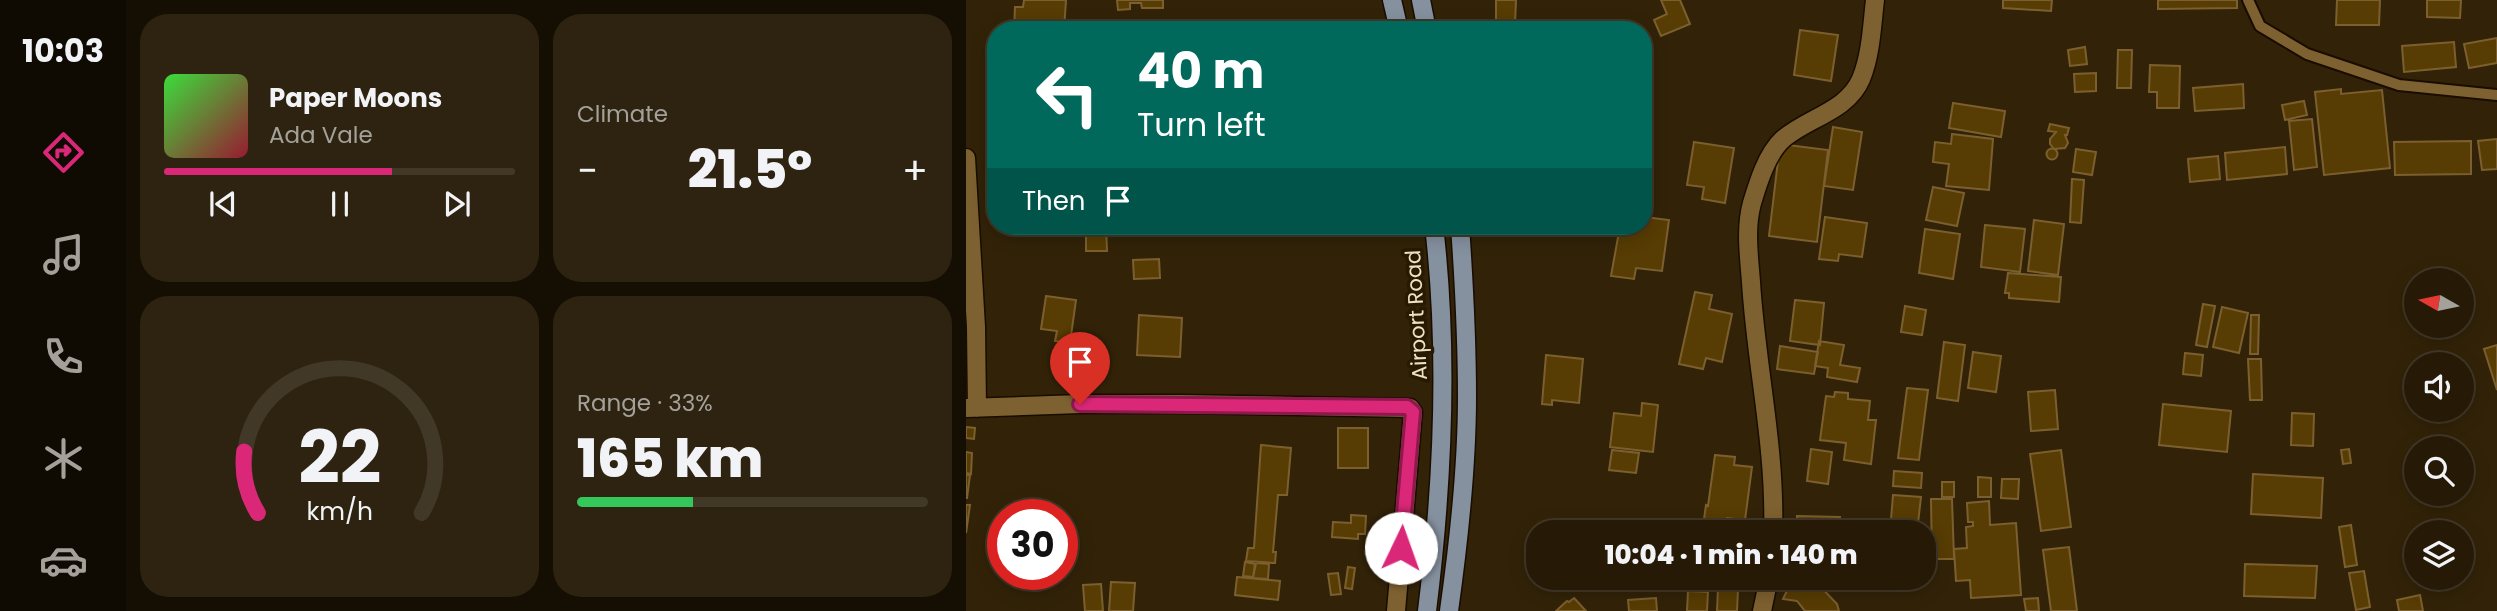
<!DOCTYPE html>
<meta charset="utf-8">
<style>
body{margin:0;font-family:Poppins,sans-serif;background:#2e2310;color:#f1f3f6;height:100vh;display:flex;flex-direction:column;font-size:26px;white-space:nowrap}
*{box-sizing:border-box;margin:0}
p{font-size:23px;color:#a4a19b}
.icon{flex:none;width:38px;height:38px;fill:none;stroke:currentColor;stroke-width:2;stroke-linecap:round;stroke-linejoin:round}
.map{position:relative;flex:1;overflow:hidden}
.sheet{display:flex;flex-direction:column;gap:14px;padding:14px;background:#150e03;width:840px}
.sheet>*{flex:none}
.top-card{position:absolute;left:21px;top:21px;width:665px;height:214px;border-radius:28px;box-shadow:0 4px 18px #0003,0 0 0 2px #423828;background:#00695c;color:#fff;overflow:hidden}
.needle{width:46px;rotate:279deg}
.buttons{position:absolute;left:1438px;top:268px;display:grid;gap:14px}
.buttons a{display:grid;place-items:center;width:70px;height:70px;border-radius:50%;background:#261a06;box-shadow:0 4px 18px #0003,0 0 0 2px #423828;font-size:35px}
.speed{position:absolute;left:21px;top:499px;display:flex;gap:14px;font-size:35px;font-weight:700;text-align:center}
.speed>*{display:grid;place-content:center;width:91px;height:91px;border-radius:50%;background:#261a06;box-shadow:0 4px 18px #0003,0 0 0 2px #423828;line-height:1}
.speed .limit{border:10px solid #d22;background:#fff;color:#111}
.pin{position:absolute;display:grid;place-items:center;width:60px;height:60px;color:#fff;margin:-72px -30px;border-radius:50% 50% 50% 0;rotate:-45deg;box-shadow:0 0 7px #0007}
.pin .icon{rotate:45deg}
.me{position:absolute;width:77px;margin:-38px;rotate:3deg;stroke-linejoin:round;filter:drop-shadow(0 0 5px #0008)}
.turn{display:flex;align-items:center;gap:24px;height:147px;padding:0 35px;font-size:32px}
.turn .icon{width:91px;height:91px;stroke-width:2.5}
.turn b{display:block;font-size:49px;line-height:60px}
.then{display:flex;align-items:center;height:66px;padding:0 35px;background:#0003;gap:14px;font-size:26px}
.big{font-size:52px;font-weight:800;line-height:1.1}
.sheet .card{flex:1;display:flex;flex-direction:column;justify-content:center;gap:10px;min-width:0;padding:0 24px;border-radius:28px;background:#2e2310}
.sheet .dial{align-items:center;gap:0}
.dial svg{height:182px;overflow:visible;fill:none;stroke:#423828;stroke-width:7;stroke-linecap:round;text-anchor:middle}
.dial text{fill:#f1f3f6;stroke:none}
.song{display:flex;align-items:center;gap:21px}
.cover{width:84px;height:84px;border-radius:10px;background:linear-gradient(135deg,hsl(120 70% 55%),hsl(350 70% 35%))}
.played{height:7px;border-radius:4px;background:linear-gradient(90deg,#db2777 65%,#423828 65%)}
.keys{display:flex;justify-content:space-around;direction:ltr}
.heat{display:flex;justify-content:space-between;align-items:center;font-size:38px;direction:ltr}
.charge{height:10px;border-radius:5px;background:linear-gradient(90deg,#34c759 33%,#423828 0)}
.sheet .tiles{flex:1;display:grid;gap:14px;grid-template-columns:repeat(2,1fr)}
.trip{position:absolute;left:560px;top:520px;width:410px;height:70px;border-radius:28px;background:#261a06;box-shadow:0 4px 18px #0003,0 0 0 2px #423828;font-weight:800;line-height:70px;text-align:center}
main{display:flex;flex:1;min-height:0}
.menu{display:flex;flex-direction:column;width:126px;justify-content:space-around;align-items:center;background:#0f0a02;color:#a4a19b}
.menu .icon{width:49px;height:49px}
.menu .selected{color:#db2777}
.menu b{font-size:32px;color:#f1f3f6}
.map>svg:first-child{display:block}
.building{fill:#573c03;stroke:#7c5f2e;stroke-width:2}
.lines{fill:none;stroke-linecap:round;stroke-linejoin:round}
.lane-casing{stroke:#190c00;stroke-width:14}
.street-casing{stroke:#190c00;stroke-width:21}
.primary-casing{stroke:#190c00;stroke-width:21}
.lane{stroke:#7e6130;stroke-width:10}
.street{stroke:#7e6130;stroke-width:18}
.primary{stroke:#8691a0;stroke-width:18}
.route-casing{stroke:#8e194d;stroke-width:18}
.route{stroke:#db2777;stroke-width:12}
.labels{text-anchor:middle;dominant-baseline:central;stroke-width:7;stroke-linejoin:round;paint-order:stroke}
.street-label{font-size:21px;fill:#f0e0c6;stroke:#281901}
</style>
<main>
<nav class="menu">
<b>10:03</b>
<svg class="icon selected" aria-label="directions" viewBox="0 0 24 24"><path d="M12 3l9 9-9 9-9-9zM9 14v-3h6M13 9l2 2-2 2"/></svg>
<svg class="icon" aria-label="music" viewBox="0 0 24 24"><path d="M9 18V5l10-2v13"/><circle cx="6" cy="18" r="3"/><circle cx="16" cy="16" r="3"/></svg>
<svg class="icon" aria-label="phone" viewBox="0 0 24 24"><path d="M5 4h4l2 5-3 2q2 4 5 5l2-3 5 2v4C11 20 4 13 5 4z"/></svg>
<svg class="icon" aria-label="climate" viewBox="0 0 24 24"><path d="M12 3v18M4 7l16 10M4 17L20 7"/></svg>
<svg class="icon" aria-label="car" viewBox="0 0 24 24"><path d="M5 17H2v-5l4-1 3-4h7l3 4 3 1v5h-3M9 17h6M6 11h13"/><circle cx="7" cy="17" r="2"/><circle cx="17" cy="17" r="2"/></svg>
</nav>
<section class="sheet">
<div class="tiles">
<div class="card">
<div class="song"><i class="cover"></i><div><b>Paper Moons</b><p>Ada Vale</p></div></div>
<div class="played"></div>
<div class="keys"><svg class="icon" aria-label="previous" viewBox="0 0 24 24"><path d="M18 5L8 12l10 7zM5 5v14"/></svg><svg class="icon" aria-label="pause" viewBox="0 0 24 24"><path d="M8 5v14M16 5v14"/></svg><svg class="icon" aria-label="next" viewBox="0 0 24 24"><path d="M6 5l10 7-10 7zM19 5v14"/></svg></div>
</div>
<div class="card"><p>Climate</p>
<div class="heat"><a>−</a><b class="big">21.5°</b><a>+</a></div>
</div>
<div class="card dial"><svg viewBox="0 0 100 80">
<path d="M14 69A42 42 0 1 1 86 69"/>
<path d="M14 69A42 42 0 0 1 8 42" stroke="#db2777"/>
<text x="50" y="56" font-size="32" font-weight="700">22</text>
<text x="50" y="72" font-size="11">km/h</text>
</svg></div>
<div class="card"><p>Range · 33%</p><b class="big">165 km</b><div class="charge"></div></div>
</div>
</section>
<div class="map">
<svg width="1531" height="611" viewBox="0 0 1531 611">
<rect width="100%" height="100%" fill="#322308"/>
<path class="building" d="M 58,0 L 100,0 L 98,30 L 48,30 L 49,7 L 57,7 Z
M 151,0 L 197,0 L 197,8 L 176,8 L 175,3 L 164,3 L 164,9 L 152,10 Z
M 530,0 L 550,0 L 549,24 L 530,24 Z
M 695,0 L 714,0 L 724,24 L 695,36 L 688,20 L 701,14 Z
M 1037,0 L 1086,0 L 1085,11 L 1037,8 Z
M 1192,0 L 1271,0 L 1271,8 L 1192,9 Z
M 1371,0 L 1414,0 L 1413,25 L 1370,25 Z
M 1461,0 L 1495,0 L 1494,18 L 1461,17 Z
M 834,30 L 872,35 L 865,81 L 828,75 Z
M 1531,38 L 1531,63 L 1503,68 L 1498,44 Z
M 1488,42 L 1490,67 L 1438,72 L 1436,46 Z
M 1119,47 L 1121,64 L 1104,66 L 1102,50 Z
M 1152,50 L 1166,50 L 1165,88 L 1151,88 Z
M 1184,65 L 1214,66 L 1213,108 L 1191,108 L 1191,92 L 1183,92 Z
M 1130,73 L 1130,91 L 1109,92 L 1108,74 Z
M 1277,84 L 1278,108 L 1229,111 L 1227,88 Z
M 1375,89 L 1375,94 L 1416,90 L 1424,168 L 1358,175 L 1349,92 Z
M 1338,101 L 1341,115 L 1319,120 L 1316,105 Z
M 987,103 L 1039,111 L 1035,137 L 983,128 Z
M 1346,119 L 1351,167 L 1328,170 L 1323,121 Z
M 1084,124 L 1103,128 L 1101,135 L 1099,135 L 1102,143 L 1099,148 L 1088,149 L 1084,144 L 1084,139 L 1090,132 L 1082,131 Z
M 867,127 L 896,132 L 887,190 L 858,186 Z
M 986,134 L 1027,139 L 1023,190 L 980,186 L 983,164 L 967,162 L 969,142 L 985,144 Z
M 1531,139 L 1531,169 L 1516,170 L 1512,141 Z
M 1505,141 L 1505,174 L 1429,175 L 1428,142 Z
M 728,142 L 768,148 L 759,203 L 736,199 L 738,187 L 721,185 Z
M 814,144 L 862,150 L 851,242 L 803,236 Z
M 1319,147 L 1321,174 L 1261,180 L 1259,153 Z
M1080.5 154a5.5 5.5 0 1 1 11 0a5.5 5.5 0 1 1-11 0Z
M 1110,149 L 1130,152 L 1126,175 L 1107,172 Z
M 1252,156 L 1254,179 L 1224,182 L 1222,159 Z
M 1106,179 L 1118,180 L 1115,223 L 1104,222 Z
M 967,187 L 998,193 L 991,226 L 960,220 Z
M 677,209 L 679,209 L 679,217 L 703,220 L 696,271 L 670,268 L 668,279 L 645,276 L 654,226 L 677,226 Z
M 859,217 L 901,223 L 896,257 L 873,254 L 872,261 L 853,259 Z
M 1068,220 L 1098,224 L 1092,275 L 1062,271 Z
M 1019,225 L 1059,229 L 1054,272 L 1015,267 Z
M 120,226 L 140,226 L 141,251 L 120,251 Z
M 293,226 L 325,226 L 325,236 L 293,236 Z
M 959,229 L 994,234 L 987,279 L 953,273 Z
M 193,259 L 194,278 L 168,279 L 167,260 Z
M 1042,273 L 1095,277 L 1093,302 L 1043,298 L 1043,293 L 1039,293 Z
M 729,292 L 746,295 L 743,309 L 766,314 L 756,362 L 740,358 L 737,369 L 713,364 Z
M 80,296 L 110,300 L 104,343 L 89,341 L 91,331 L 75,329 Z
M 829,300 L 858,303 L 854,345 L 824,341 Z
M 1237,304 L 1249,306 L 1241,347 L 1230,345 Z
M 939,306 L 960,310 L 956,335 L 935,332 Z
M 1256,307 L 1282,313 L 1273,353 L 1247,347 Z
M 173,315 L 216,318 L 214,357 L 171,355 Z
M 1285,315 L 1293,315 L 1292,354 L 1284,354 Z
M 853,341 L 878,345 L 874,365 L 894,368 L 891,382 L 861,377 L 862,368 L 849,366 Z
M 978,342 L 999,345 L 992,401 L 971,398 Z
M 1531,345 L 1531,390 L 1518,349 Z
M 814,346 L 852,352 L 848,374 L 811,369 Z
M 1007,352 L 1035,356 L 1030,392 L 1002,388 Z
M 1219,353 L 1237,355 L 1235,376 L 1217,374 Z
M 580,355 L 617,359 L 613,403 L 586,400 L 586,405 L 576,404 Z
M 1282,359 L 1295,359 L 1296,400 L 1284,400 Z
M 941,388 L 962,390 L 953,460 L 932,458 Z
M 1089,390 L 1092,429 L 1065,431 L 1062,392 Z
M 869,392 L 882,393 L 882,399 L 904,401 L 902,420 L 910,420 L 905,464 L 878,460 L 880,443 L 854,440 L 860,396 L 868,397 Z
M 676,403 L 692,405 L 687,452 L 644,447 L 648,413 L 675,416 Z
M 1197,404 L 1265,411 L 1261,452 L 1193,445 Z
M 1326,413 L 1348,414 L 1347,446 L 1325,445 Z
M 0,427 L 9,428 L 8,439 L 0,438 Z
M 372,428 L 402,428 L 402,468 L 372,468 Z
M 295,445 L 325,448 L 321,495 L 312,495 L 307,552 L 310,552 L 309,563 L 280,561 L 282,548 L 288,548 Z
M 845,449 L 866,452 L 862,484 L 841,481 Z
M 1383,449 L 1385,463 L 1377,464 L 1375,450 Z
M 646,450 L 673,453 L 670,473 L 643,470 Z
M 1095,450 L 1105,527 L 1075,531 L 1064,454 Z
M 0,452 L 6,453 L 5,474 L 0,473 Z
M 749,455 L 769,457 L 768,465 L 786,467 L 779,520 L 761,518 L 759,528 L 737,526 L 740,505 L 742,506 Z
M 928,471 L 956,473 L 955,488 L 927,486 Z
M 1287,474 L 1357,478 L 1355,518 L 1285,514 Z
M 0,475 L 4,475 L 1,498 L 0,498 Z
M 1012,477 L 1025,478 L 1025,497 L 1012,497 Z
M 1036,479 L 1053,479 L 1052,499 L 1035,498 Z
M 976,482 L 988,482 L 988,497 L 976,497 Z
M 927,495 L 955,497 L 951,532 L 924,532 Z
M 965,499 L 986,499 L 988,559 L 966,559 Z
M 1023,501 L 1024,525 L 1050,523 L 1055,595 L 1005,598 L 1004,580 L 990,581 L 988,549 L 1001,548 L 1000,527 L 1007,526 L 1007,522 L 1002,522 L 1001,503 Z
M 0,505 L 4,505 L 0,533 Z
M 385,515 L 400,516 L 399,534 L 392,534 L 392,539 L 366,537 L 367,522 L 385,523 Z
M 831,516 L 874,517 L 873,532 L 831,532 Z
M 628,525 L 673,532 L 627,532 Z
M 1385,525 L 1391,565 L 1379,567 L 1373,527 Z
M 409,542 L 410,549 L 402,550 L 401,544 Z
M 1103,547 L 1111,611 L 1085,611 L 1077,550 Z
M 279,562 L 289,564 L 287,577 L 277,576 Z
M 290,563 L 303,564 L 302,579 L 287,578 Z
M 1279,564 L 1351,566 L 1349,598 L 1278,596 Z
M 382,567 L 389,568 L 386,589 L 379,588 Z
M 1398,571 L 1404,607 L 1390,610 L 1383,573 Z
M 372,573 L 375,594 L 365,595 L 362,574 Z
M 271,577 L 314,581 L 312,600 L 269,595 Z
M 578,578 L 595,578 L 594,588 L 577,586 Z
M 827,578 L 840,578 L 853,585 L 871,604 L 873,611 L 839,611 L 831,601 L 817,599 Z
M 145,582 L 169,583 L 167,611 L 143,611 Z
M 135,584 L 137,611 L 119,611 L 117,585 Z
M 752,588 L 772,589 L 771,611 L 751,611 Z
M 722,591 L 742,592 L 741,611 L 721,611 Z
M 1454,595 L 1457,611 L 1433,611 L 1431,600 Z
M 608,598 L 620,611 L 590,611 L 601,601 L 603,602 Z
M 690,598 L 691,611 L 663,611 L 662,600 Z
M 1072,598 L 1073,611 L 1060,611 L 1058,599 Z"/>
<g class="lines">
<defs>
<path id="lane" d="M 1282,0 L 1294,26 L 1341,54 L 1433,85 L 1531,95"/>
<path id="street" d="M 0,158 L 10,327 L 11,408
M 0,408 L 114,404 L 216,404 L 444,408 L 447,412 L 430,611
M 807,532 C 810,449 790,365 785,282 C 783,256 779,228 786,203 C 792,183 801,154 816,140 C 840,118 881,112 895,79 C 905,55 906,25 909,0
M 796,611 L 803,578"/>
<path id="primary" d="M 426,0 L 433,30
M 455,0 L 461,30
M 461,611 C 477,483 483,354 468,226
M 483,611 C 493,540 501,469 501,397 C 501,340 498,283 494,226"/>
</defs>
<use href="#lane" class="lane-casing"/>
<use href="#street" class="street-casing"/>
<use href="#primary" class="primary-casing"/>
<use href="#lane" class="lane"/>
<use href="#street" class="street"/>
<use href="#primary" class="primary"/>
</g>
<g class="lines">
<defs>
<path id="route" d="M 114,404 L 441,407 L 447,412 L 435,548"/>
</defs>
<use href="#route" class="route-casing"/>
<use href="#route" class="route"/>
</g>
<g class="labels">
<g class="street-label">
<text transform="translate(450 315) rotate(-93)">Airport Road</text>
</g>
</g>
</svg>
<div class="buttons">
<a><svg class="needle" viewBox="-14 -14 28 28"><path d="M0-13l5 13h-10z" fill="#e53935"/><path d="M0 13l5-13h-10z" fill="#a4a19b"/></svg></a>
<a><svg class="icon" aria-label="sound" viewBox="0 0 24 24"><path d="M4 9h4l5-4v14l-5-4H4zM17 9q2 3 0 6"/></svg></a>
<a><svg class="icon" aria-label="search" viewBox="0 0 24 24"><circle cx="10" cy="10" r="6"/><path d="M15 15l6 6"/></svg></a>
<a><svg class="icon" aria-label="layers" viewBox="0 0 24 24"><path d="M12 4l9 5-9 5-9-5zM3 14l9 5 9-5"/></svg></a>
</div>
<div class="speed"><div class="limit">30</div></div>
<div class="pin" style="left:114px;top:404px;background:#d93025"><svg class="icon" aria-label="arrive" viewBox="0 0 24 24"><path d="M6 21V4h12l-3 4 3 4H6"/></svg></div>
<svg class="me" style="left:435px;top:548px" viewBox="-20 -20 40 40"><circle r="19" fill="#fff"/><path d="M0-13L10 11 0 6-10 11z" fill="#db2777"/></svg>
<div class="trip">10:04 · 1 min · 140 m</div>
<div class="top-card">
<div class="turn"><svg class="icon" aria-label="left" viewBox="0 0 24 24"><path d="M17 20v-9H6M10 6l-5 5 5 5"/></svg><div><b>40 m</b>Turn left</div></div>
<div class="then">Then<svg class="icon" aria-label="arrive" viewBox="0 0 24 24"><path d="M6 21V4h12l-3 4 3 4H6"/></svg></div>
</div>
</div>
</main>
